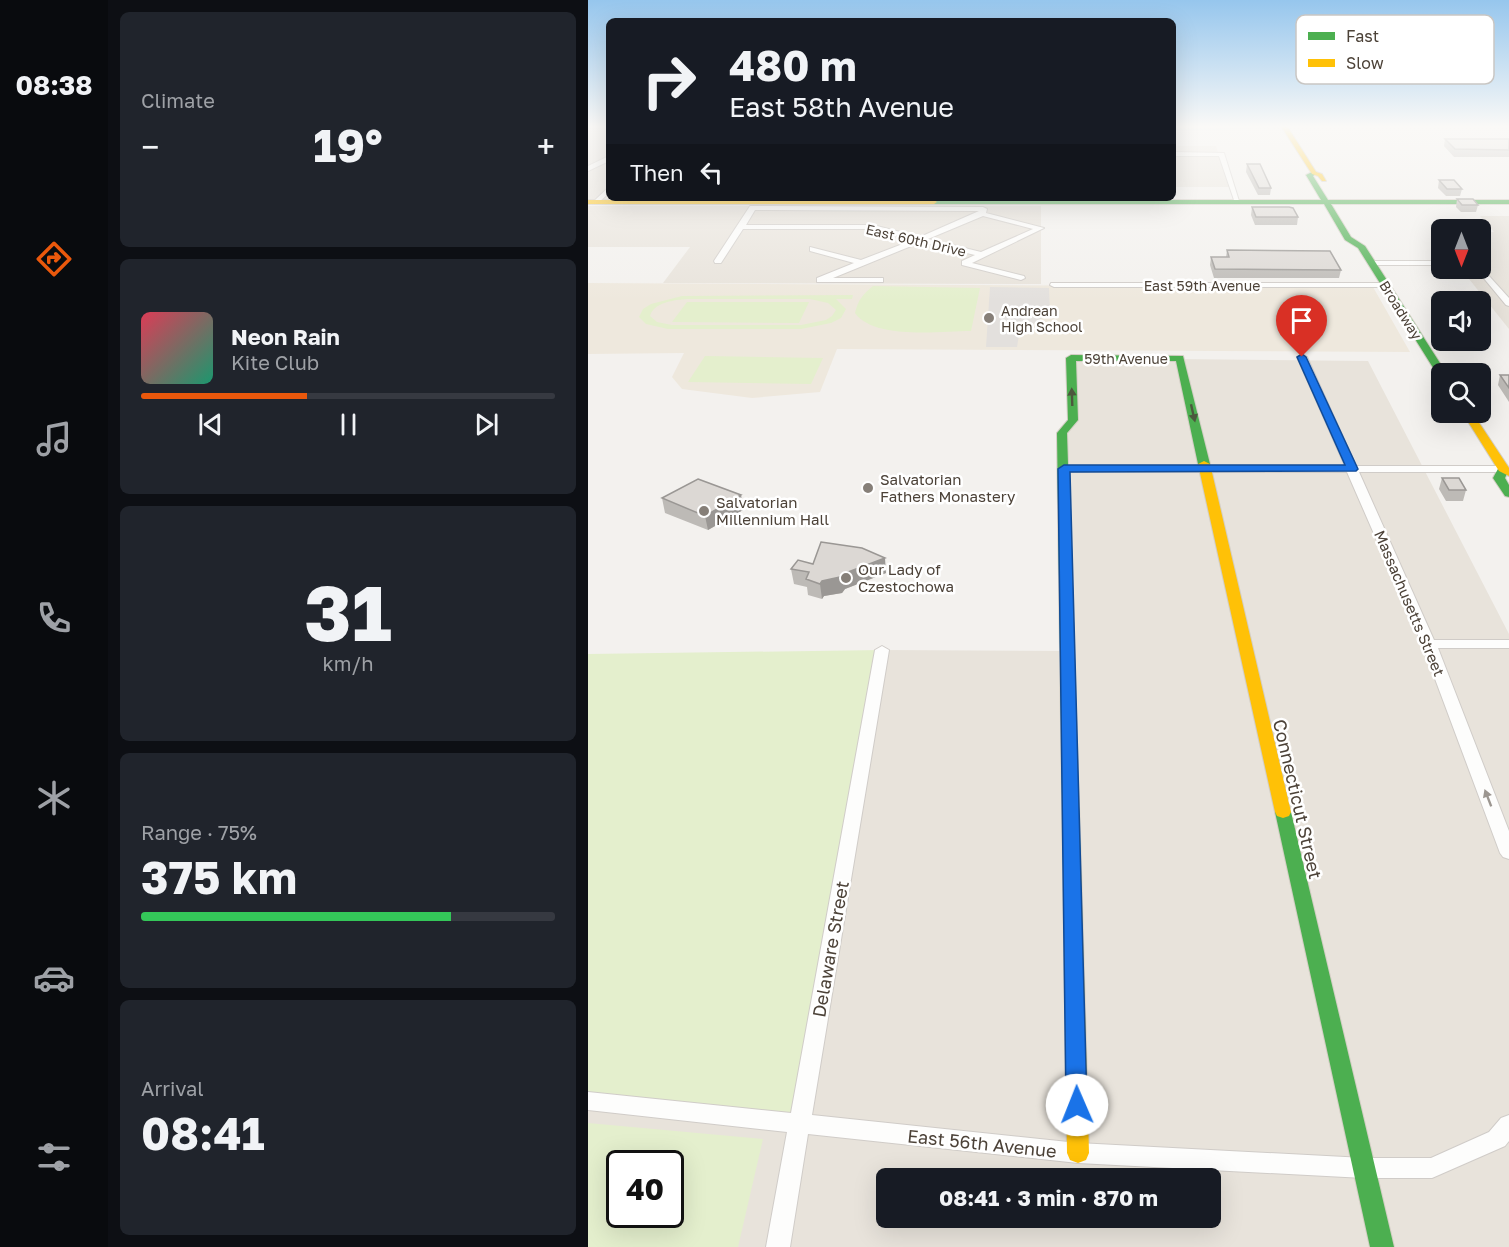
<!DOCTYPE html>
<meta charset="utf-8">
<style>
body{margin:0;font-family:"Golos Text",sans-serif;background:#20242c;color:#f1f3f6;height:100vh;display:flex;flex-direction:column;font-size:22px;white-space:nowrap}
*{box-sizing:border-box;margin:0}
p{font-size:20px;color:#9ea1a6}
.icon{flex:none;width:33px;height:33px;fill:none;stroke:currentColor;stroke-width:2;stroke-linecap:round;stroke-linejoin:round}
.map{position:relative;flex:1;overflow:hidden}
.panel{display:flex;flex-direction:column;gap:12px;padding:12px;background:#0d0f14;width:480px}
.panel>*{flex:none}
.top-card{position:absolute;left:18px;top:18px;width:570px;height:183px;border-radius:9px;box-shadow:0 6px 24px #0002;background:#171b24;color:#f1f3f6;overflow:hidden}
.needle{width:39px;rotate:180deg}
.buttons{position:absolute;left:843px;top:219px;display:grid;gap:12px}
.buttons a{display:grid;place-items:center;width:60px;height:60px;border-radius:9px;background:#171b24;box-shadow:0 6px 24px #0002;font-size:30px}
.speed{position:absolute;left:18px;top:1150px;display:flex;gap:12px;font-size:30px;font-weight:700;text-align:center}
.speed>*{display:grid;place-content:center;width:78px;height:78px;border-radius:50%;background:#171b24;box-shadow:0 6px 24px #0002;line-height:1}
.speed .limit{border:3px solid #111;border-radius:9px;background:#fff;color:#111}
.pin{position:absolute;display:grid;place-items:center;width:51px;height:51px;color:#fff;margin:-62px -26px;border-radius:50% 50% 50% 0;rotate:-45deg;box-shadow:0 0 6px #0007}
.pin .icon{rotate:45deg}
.me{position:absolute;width:66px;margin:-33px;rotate:359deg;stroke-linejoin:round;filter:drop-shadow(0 0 4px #0008)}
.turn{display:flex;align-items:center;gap:21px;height:126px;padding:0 24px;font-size:27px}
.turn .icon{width:78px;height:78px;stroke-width:2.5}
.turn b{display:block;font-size:42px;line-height:51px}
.then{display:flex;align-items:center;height:57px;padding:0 24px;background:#0003;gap:12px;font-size:22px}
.big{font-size:45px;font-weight:700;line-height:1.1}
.panel .tile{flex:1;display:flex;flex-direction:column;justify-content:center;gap:9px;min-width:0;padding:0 21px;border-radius:9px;background:#20242c}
.panel .dial{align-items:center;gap:0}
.dial b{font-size:78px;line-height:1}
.song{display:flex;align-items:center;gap:18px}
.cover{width:72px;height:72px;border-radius:9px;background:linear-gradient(135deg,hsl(350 70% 55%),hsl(160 70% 35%))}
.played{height:6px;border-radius:3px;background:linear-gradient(90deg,#ea580c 40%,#363941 40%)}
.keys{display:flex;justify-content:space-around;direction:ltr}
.heat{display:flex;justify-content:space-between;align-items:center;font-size:33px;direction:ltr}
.charge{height:9px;border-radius:4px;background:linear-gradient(90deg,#34c759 75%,#363941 0)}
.trip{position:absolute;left:288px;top:1168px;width:345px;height:60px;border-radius:9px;background:#171b24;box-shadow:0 6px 24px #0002;font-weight:700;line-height:60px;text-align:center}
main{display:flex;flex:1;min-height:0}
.tab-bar{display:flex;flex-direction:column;width:108px;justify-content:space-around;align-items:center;background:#090b0e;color:#9ea1a6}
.tab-bar .icon{width:42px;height:42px}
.tab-bar .selected{color:#ea580c}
.tab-bar b{font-size:27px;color:#f1f3f6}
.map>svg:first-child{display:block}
.residential{fill:#e8e3db;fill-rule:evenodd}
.education{fill:#eee8dd}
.green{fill:#e4efcd;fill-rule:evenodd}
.parking{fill:#e3e0dd}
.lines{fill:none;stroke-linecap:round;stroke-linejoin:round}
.stream{stroke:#bce2f4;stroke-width:1.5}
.street-casing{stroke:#d0ccc8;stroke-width:2}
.fast-casing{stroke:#d3cec4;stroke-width:2}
.slow-casing{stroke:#d3cec4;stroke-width:2}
.street{fill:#fdfdfc;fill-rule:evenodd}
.fast{fill:#4caf50;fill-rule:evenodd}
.slow{fill:#ffc107;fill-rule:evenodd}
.wall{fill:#bdbab6}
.shaded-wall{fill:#9a9794}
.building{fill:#dcd8d4;stroke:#9a9794;stroke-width:1.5}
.oneway{fill:#4c583d}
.oneway2{fill:#9c9690}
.route{fill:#1a73e8;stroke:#114b97;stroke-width:1.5}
.poi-dot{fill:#867f78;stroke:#fff;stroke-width:2}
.labels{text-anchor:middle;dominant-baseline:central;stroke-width:5;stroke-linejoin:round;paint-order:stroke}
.far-street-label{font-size:14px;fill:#4c4238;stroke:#fff}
.far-poi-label{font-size:14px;fill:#4c4238;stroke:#fff;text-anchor:start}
.poi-label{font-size:15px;fill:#4c4238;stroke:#fff;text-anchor:start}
.street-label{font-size:15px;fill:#4c4238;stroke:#fff}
.near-street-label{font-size:18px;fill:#4c4238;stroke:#fff}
.key{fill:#fff;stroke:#c9c6c3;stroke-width:1.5}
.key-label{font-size:16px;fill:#4c4238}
</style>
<main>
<nav class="tab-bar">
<b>08:38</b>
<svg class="icon selected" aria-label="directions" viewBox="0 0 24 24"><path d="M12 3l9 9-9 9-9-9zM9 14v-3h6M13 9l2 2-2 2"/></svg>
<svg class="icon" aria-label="music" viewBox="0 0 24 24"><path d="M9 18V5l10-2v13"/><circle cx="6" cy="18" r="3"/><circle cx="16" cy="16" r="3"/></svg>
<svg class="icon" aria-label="phone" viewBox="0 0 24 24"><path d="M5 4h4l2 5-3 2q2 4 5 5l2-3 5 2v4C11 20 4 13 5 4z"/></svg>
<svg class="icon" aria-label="climate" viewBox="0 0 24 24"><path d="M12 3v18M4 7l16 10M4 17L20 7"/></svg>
<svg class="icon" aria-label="car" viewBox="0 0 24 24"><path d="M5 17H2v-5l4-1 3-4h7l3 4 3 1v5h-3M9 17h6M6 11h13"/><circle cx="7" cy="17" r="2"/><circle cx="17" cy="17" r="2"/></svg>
<svg class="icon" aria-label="filters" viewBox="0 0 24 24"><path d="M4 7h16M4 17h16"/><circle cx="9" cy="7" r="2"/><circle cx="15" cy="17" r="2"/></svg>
</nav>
<section class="panel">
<div class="tile"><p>Climate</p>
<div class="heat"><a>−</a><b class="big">19°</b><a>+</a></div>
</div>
<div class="tile">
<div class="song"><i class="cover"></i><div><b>Neon Rain</b><p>Kite Club</p></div></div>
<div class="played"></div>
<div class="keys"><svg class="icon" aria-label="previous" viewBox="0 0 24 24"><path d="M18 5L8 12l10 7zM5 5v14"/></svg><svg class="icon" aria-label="pause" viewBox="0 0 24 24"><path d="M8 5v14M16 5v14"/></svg><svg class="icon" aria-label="next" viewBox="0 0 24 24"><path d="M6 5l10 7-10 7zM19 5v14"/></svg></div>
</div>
<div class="tile dial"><b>31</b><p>km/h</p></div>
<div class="tile"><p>Range · 75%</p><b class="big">375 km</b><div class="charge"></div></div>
<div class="tile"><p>Arrival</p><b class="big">08:41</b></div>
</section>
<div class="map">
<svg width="921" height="1247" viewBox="0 0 921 1247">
<rect width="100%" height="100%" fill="#f3f1ee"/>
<path class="residential" d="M 8,126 L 21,126 L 21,198 L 502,198 L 502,200 L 0,200 L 0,128 Z
M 585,146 L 628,146 L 641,187 L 585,187 Z
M 0,206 L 453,206 L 453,284 L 75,283 L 102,247 L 0,247 Z
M 892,216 L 921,216 L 921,329 L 873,269 L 892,268 L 893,232 L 906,232 Z
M 483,358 L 780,361 L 921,634 L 921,1247 L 0,1247 L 0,1101 L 294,650 L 479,651 L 474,433 L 485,420 ZM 32,1164 L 82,1164 L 82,1215 L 32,1215 ZM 298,1179 L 622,1179 L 622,1218 L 298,1218 Z"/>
<path class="education" d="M 0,283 L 785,287 L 822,352 L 249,349 L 232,392 L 164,398 L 94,389 L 84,377 L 96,353 L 0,354 Z"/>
<path class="green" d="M 285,286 L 392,288 L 383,331 C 352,331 286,340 267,313 C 270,300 275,294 285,286 Z
M 265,295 L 264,299 L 248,299 L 258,309 L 253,318 L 243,323 L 213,329 L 80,329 L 58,324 L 51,317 L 55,309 L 63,304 L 94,296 ZM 99,299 L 222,299 L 240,303 L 248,310 L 244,316 L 238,320 L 213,325 L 84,325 L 69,322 L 62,316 C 66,302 87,300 99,299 Z
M 99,302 L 221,302 L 211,323 L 84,322 Z
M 117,356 L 235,358 L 223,384 L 100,382 Z
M 294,650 L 211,1122 L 0,1101 L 0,654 Z
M 0,1123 L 175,1139 L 150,1247 L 0,1247 ZM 32,1164 L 82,1164 L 82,1215 L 32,1215 Z"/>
<path class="parking" d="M 402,287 L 461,288 L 462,312 L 431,335 L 429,347 L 398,347 Z"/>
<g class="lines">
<path class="stream" d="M 585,130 L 740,126"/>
<defs>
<path id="street" d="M 585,152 L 636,153 L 651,201 L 646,200 L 631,156 L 585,156 Z
M 21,156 L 21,161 L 0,171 L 0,166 Z
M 21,187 L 21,193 L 10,203 L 6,203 L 6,201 Z
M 162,206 L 395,207 L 399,209 L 398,213 L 456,228 L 384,263 L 436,276 L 437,278 L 433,280 L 374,265 L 374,261 L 387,255 L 333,242 L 245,278 L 295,278 L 295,282 L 229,282 L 229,278 L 266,263 L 222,251 L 222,247 L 273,260 L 325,240 L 285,229 L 155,229 L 133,263 L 127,263 L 126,261 ZM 167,210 L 391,211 L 332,237 L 285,225 L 158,225 ZM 395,216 L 445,229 L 393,252 L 340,239 Z
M 781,261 L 854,261 L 854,265 L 784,265 L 780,263 Z
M 892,266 L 921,298 L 921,306 L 918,305 L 889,270 L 892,268 Z
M 463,283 L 798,283 L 802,285 L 798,287 L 466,287 L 462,285 Z
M 714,354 L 719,357 L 768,466 L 915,466 L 921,469 L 915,472 L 771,472 L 846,640 L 921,640 L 921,648 L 850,648 L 921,831 L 921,859 L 915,857 L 912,853 L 834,644 L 759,472 L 476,472 L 470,469 L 476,466 L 757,466 L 709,357 Z
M 294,646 L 301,650 L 224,1115 L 490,1143 L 776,1158 L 843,1158 L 901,1132 L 913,1118 L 921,1115 L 921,1141 L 917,1146 L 844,1178 L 776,1178 L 490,1163 L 220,1134 L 202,1247 L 178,1247 L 199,1132 L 0,1110 L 0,1092 L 203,1113 L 287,650 Z"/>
<path id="fast" d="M 726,171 L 729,173 L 725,176 L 740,200 L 921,200 L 921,204 L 743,204 L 763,237 L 777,246 L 859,374 L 854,374 L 854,377 L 849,374 L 770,248 L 757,240 L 736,204 L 346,204 L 343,202 L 346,200 L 733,200 L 718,175 Z
M 483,355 L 595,356 L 622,464 L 616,467 L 610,464 L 588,361 L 488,361 L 490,420 L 479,433 L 493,868 L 490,873 L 484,875 L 478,873 L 475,868 L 469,433 L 480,420 L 478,358 Z
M 915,466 L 921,469 L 917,478 L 921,485 L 921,497 L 917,496 L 905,478 L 911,467 Z
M 695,806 L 701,808 L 703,812 L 806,1247 L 782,1247 L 687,812 L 689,808 Z"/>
<path id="slow" d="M 693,126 L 699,126 L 728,172 L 734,174 L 738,181 L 734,181 L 730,176 L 724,174 Z
M 0,200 L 346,200 L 349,202 L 346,204 L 0,204 Z
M 874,412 L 884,412 L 921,468 L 921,476 L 911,471 Z
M 616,461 L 622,464 L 703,812 L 701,816 L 695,818 L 689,816 L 687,812 L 610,464 Z
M 484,861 L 490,863 L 493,868 L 501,1153 L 498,1160 L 490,1163 L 482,1160 L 479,1153 L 475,868 L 478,863 Z"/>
</defs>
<use href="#street" class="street-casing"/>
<use href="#fast" class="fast-casing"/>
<use href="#slow" class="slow-casing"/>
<use href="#street" class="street"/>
<use href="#fast" class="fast"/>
<use href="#slow" class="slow"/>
</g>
<path class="wall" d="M 857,139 L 921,139 L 921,157 L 866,157 L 856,146 Z
M 659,164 L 683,188 L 682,195 L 670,195 L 658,172 Z
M 851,180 L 874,189 L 872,196 L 858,196 L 850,188 Z
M 869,199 L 890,205 L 888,212 L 873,212 L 868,207 Z
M 664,207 L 710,217 L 709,225 L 667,225 L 663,215 Z
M 639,250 L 753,270 L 751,278 L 626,278 L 622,265 L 623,257 L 638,257 Z
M 912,375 L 921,375 L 921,402 L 910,385 Z
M 854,478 L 878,490 L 875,501 L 858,501 L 851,489 Z
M 153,495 L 155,510 L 120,530 L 77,513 L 74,498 Z
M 225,564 L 298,573 L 257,589 L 254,593 L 236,596 L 234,599 L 220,595 L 219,587 L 206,584 L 203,569 Z"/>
<path class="shaded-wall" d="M 153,495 L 155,510 L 120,530 L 117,516 Z
M 297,558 L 298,573 L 257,589 L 254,593 L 236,596 L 234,599 L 232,584 L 234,581 Z"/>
<path class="building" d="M 857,139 L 921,139 L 921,150 L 867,149 Z
M 659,164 L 672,164 L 683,188 L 671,188 Z
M 851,180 L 866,180 L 874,189 L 859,189 Z
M 869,199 L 885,199 L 890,205 L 874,205 Z
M 664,207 L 701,207 L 705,208 L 710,217 L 668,217 Z
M 639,250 L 742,251 L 753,270 L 627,269 L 623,257 L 641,257 Z
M 912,375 L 921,375 L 921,388 Z
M 854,478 L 871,478 L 878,490 L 861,490 Z
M 110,479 L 153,495 L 117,516 L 74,498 Z
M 233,542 L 274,548 L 297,558 L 255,574 L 252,577 L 234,581 L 232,584 L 218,579 L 221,572 L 203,569 L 210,560 L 225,564 Z"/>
<defs><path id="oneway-solid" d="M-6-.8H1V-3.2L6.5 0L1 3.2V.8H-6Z" transform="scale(1.5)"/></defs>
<g class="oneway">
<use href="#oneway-solid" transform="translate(484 397) rotate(-92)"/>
<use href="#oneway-solid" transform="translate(605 413) rotate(77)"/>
</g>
<use class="oneway2" href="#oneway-solid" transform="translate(900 798) rotate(-111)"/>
<linearGradient id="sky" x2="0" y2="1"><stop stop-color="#96c6ed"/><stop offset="0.42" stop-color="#faf9f7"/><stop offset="1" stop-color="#faf9f7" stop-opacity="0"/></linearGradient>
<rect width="921" height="301" fill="url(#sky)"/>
<path class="route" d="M 714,354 L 718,357 L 770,469 L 768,471 L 482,472 L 499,1105 L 496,1112 L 489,1115 L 481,1112 L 478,1105 L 470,469 L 476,465 L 757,465 L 709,357 Z"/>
<g class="poi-dot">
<circle cx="401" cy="318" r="6"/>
<circle cx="280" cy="488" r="6"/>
<circle cx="116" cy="511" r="6"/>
<circle cx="258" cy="578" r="6"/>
</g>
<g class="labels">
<g class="far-street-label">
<text transform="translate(328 240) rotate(13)">East 60th Drive</text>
<text x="614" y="285">East 59th Avenue</text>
<text transform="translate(813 310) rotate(58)">Broadway</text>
<text x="538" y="358">59th Avenue</text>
</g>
<g class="far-poi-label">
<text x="413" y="310">Andrean<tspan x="413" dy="16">High School</tspan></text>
</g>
<g class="poi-label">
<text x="292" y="479">Salvatorian<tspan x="292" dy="17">Fathers Monastery</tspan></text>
<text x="128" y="502">Salvatorian<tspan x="128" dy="17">Millennium Hall</tspan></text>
<text x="270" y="569">Our Lady of<tspan x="270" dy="17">Czestochowa</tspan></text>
</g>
<g class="street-label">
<text transform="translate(822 603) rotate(67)">Massachusetts Street</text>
</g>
<g class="near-street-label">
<text transform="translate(710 799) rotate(77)">Connecticut Street</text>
<text transform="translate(242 949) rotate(-80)">Delaware Street</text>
<text transform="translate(394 1143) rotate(6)">East 56th Avenue</text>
</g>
</g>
<rect x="708" y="15" width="198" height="69" rx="9" class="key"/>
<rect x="720" y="32" width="27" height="8" fill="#4caf50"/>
<rect x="720" y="59" width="27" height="8" fill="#ffc107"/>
<g class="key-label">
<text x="758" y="42">Fast</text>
<text x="758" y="69">Slow</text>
</g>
</svg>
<div class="buttons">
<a><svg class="needle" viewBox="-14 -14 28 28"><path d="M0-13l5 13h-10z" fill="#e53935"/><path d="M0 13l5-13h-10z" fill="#9ea1a6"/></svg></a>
<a><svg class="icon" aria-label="sound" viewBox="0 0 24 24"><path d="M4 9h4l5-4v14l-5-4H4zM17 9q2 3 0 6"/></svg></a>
<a><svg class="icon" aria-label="search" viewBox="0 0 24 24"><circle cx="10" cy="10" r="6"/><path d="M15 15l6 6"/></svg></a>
</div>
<div class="speed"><div class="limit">40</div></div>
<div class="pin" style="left:714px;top:357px;background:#d93025"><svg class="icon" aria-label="arrive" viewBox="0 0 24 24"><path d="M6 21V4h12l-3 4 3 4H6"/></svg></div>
<svg class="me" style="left:489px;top:1105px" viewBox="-20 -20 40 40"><circle r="19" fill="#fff"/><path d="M0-13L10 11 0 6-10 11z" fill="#1a73e8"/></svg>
<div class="trip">08:41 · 3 min · 870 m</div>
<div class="top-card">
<div class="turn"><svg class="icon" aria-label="right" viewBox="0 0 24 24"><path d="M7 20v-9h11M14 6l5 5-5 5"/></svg><div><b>480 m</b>East 58th Avenue</div></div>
<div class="then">Then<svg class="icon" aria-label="left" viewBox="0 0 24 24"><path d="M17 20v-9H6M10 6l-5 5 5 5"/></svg></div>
</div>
</div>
</main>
